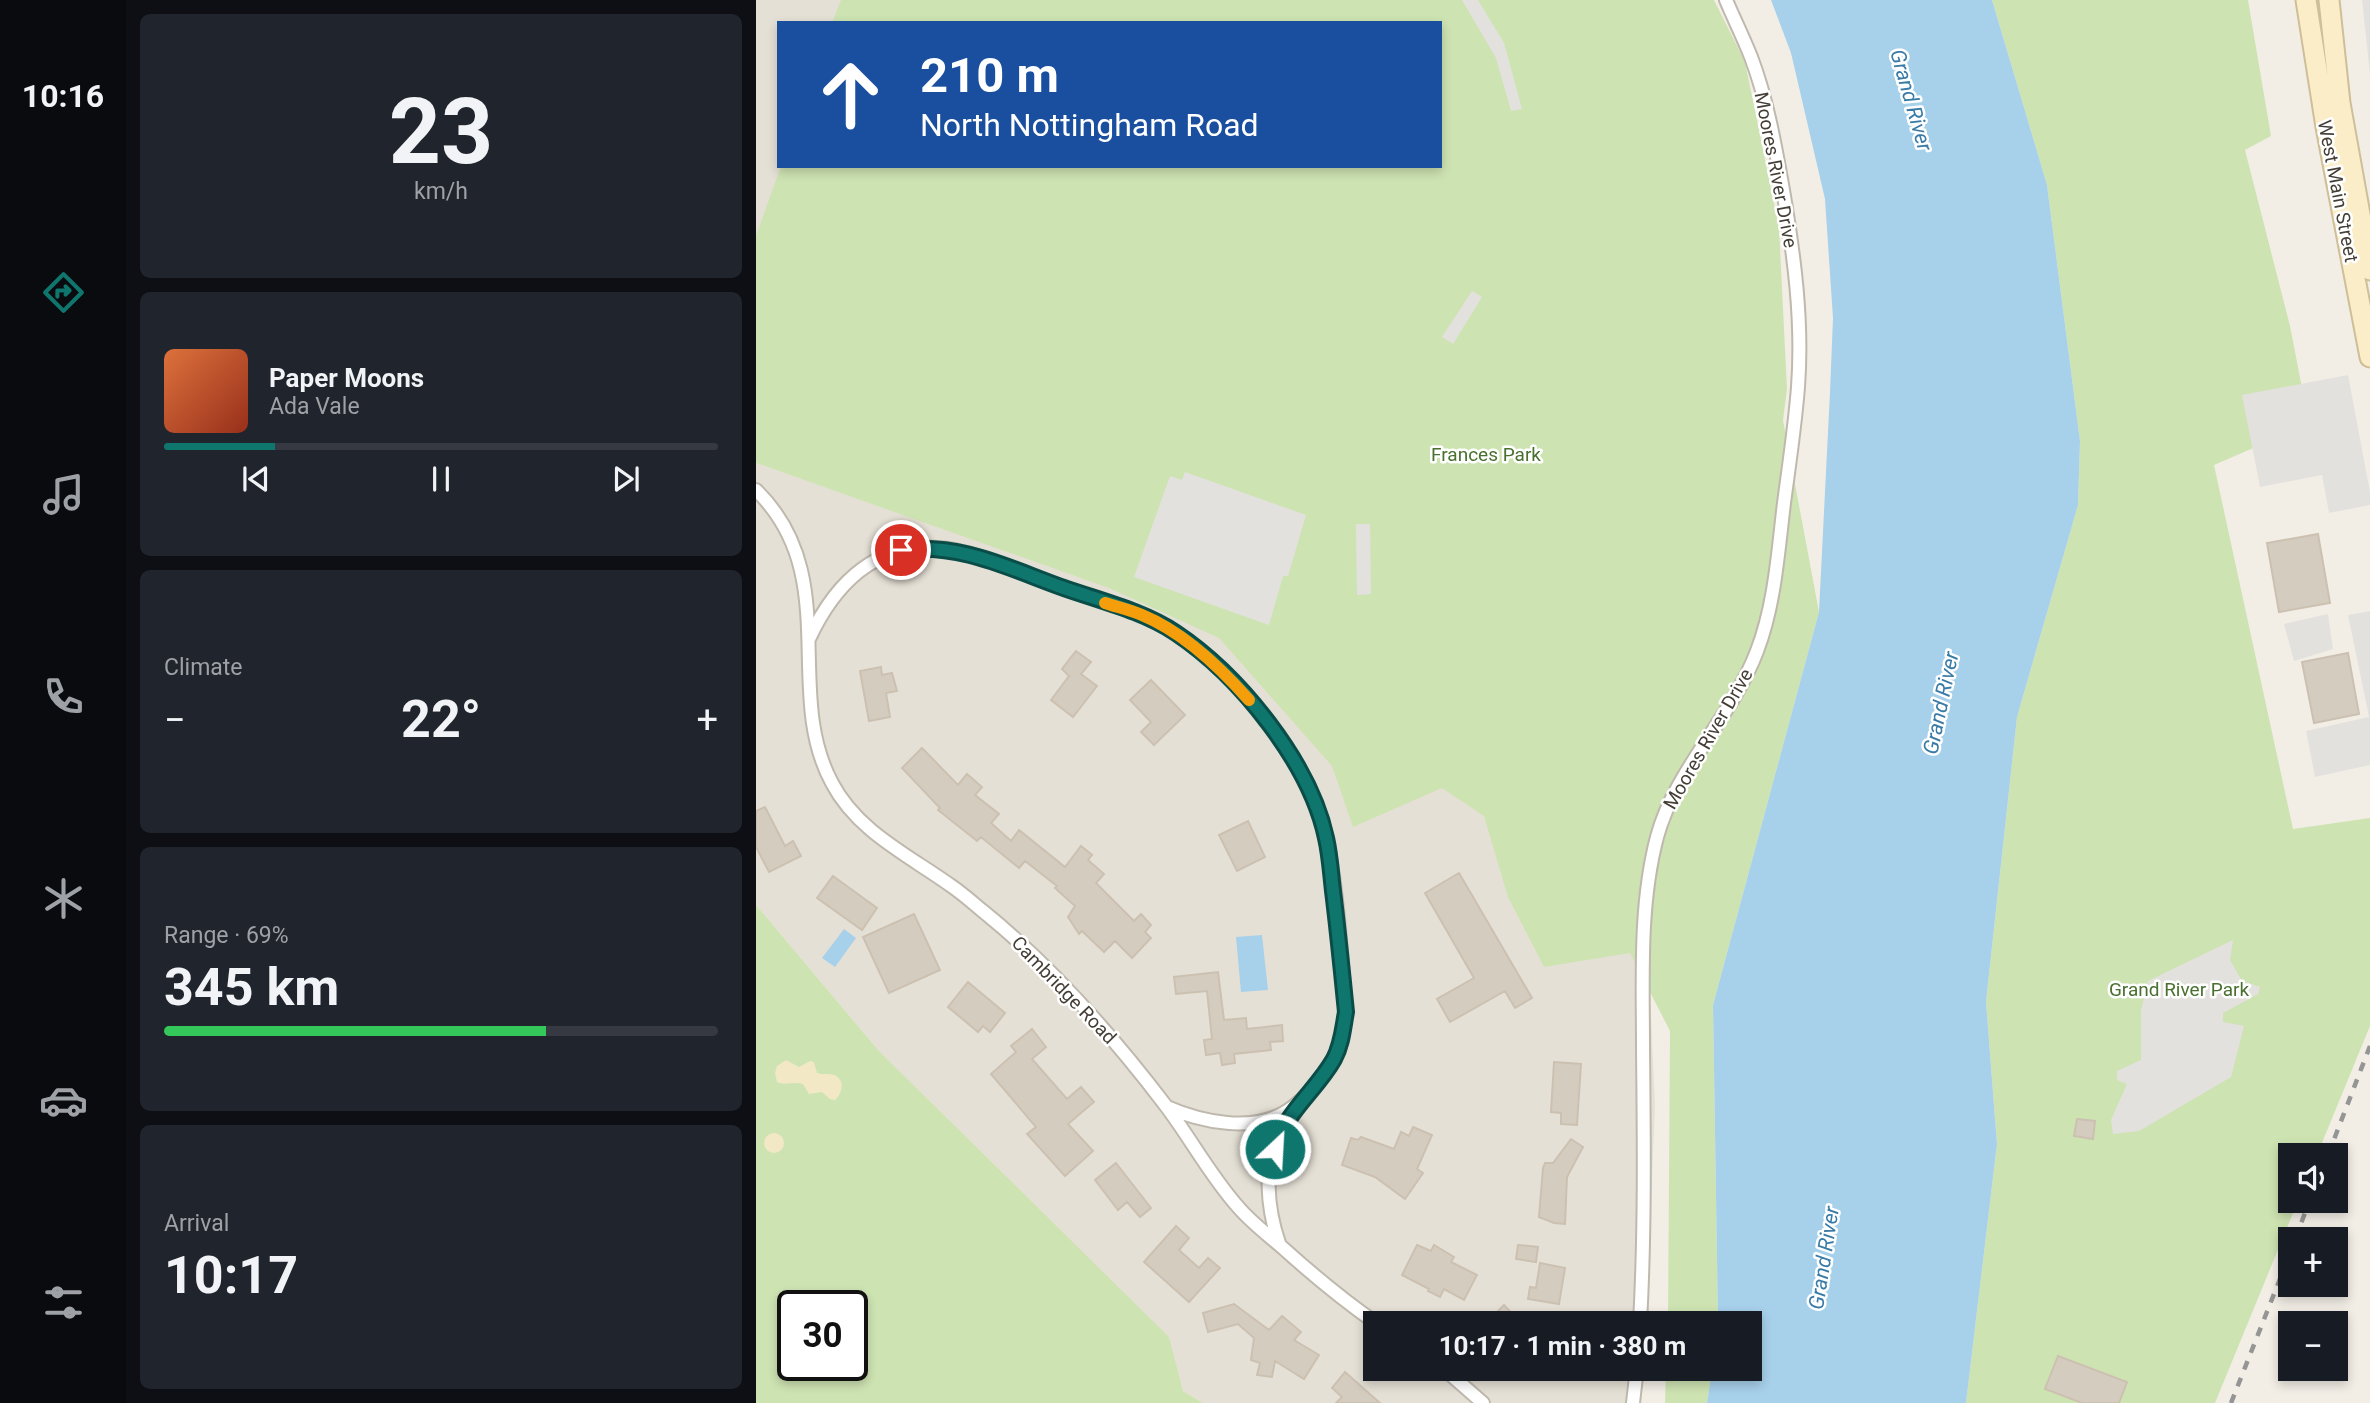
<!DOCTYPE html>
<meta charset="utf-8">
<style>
body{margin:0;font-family:Roboto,sans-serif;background:#20242c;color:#f1f3f6;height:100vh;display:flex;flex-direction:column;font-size:26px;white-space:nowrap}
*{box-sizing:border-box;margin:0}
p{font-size:23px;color:#9ea1a6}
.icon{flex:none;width:38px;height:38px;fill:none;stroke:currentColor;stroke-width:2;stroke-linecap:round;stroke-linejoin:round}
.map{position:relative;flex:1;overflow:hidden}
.sheet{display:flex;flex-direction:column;gap:14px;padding:14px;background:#0d0f14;width:630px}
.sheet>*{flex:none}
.banner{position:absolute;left:21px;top:21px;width:665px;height:147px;border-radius:0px;box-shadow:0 4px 10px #0003;background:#1a4fa0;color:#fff;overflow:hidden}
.tools{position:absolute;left:1522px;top:1143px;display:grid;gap:14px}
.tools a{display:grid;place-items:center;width:70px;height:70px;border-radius:0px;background:#171b24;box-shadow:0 4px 10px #0003;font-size:35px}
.speed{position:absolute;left:21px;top:1290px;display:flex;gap:14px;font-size:35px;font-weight:700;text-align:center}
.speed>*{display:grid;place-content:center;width:91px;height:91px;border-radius:50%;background:#171b24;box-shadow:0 4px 10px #0003;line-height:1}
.speed .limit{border:4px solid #111;border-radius:10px;background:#fff;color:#111}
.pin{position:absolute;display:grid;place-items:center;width:60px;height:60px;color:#fff;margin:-30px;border:4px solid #fff;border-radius:50%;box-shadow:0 2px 7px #0007}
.me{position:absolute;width:77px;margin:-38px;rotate:25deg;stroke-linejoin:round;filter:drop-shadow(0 0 5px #0008)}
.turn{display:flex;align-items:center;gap:24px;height:147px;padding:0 28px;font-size:32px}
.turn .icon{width:91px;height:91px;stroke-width:2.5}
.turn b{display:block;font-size:49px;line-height:60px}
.big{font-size:52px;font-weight:700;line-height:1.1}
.sheet .widget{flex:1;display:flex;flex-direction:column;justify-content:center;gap:10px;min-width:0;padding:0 24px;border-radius:10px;background:#20242c}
.sheet .dial{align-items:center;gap:0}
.dial b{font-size:91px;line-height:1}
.song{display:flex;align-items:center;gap:21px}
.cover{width:84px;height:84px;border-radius:10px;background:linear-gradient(135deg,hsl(20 70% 55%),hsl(10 70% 35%))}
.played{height:7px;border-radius:4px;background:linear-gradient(90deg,#0f766e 20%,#363941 20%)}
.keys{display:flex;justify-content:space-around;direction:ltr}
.heat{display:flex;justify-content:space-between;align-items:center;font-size:38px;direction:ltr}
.charge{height:10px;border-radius:5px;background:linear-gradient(90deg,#34c759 69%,#363941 0)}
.trip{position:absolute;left:607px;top:1311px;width:399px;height:70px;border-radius:0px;background:#171b24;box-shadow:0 4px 10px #0003;font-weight:700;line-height:70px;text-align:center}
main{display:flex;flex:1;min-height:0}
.tab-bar{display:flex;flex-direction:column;width:126px;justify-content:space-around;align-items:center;background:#090b0e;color:#9ea1a6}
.tab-bar .icon{width:49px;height:49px}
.tab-bar .current{color:#0f766e}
.tab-bar b{font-size:32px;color:#f1f3f6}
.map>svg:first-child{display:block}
.residential{fill:#e5e0d5}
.green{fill:#cee3b2;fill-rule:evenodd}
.sand{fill:#f3e8c5}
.parking{fill:#e3e1de}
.water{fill:#a7d0ea}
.building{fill:#d5ccc0;stroke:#ccc1b1;stroke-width:2}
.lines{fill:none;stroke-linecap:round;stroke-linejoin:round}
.street-casing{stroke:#bfb8ad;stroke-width:16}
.secondary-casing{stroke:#cebf99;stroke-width:23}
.street{stroke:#fff;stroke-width:12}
.secondary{stroke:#faedc8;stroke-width:19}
.rail{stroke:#959595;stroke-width:4.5;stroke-dasharray:9 9;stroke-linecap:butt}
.route-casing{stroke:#0a4d48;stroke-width:18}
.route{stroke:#0f766e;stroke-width:12}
.slow{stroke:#f59e0b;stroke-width:12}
.labels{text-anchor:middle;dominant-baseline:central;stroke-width:5;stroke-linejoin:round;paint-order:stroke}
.street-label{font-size:19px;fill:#443e36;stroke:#fff}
.park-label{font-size:19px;fill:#49702f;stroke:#fff}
.water-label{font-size:21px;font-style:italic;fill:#397ba6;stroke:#fff}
</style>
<main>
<nav class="tab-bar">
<b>10:16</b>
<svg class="icon current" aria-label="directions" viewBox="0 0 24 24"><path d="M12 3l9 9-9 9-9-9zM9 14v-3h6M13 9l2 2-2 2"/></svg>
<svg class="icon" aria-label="music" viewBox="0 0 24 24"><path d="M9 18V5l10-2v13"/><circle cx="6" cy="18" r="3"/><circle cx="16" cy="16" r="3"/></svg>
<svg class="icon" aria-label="phone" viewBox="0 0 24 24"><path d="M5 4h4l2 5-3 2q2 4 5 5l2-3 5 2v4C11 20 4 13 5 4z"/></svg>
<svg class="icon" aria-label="climate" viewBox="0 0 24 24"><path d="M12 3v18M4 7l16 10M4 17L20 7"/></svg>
<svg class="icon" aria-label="car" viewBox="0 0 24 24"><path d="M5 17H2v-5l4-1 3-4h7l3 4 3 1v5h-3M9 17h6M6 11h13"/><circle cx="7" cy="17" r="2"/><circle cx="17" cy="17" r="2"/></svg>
<svg class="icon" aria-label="filters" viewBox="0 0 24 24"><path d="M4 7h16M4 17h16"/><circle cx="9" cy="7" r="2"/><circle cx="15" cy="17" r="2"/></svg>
</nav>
<section class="sheet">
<div class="widget dial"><b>23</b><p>km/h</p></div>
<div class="widget">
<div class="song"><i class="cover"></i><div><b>Paper Moons</b><p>Ada Vale</p></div></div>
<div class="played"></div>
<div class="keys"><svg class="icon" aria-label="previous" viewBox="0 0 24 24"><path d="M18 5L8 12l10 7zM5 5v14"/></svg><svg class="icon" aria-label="pause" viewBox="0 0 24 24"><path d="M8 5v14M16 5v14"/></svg><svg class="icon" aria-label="next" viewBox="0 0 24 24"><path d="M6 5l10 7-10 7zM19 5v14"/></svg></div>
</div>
<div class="widget"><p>Climate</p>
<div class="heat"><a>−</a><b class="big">22°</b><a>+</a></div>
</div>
<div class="widget"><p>Range · 69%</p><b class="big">345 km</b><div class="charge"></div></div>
<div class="widget"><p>Arrival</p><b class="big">10:17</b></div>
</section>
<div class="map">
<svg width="1614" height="1403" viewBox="0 0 1614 1403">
<rect width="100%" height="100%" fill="#f2eee6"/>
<path class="residential" d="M 0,0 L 144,0 L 135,23 L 23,23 L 23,166 L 79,166 L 0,371 Z
M 0,463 L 582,667 L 890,906 L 899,1105 L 890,1323 L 620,1323 L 620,1368 L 887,1369 L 883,1403 L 447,1403 L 427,1391 L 412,1337 L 123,1051 L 0,905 Z"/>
<path class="green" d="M 85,0 L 958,0 L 989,62 L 1023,228 L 1031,389 L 1027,420 L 1063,612 L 957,1005 L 962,1323 L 912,1323 L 914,1031 L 874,953 L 788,967 L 752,897 L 728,816 L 686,788 L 597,827 L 576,766 L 463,638 L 353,588 L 0,463 L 0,236 L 25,166 L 684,166 L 684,23 L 76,23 Z
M 1236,0 L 1492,0 L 1515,136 L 1489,150 L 1534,326 L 1553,424 L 1458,465 L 1537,829 L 1614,818 L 1614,1026 L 1561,1155 L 1535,1155 L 1535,1200 L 1542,1201 L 1459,1403 L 1210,1403 L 1241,1144 L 1230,1002 L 1261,717 L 1322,505 L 1324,441 L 1291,185 Z
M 0,905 L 123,1051 L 413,1337 L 427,1391 L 447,1403 L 0,1403 ZM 37,1306 L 96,1306 L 96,1365 L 37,1365 Z
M 910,1369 L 956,1369 L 951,1403 L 909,1403 Z"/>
<path class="sand" d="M 30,1060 L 43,1067 L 54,1061 L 58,1062 L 61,1073 C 66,1075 74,1073 78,1075 C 90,1080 86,1094 79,1100 L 74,1099 L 66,1092 L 53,1094 L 47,1084 C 38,1081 30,1086 21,1082 L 19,1073 L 21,1066 Z
M8 1143a10 10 0 1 1 20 0a10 10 0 1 1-20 0Z"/>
<path class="parking" d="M 706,0 L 722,0 L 748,43 L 766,109 L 755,111 L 740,58 Z
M 1606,0 L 1614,0 L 1614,74 Z
M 716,291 L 726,297 L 697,344 L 686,337 Z
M 1592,375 L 1614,492 L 1614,505 L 1573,513 L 1566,475 L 1504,487 L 1486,395 Z
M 429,472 L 550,515 L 532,576 L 527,576 L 513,625 L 378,577 L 414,476 L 426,480 Z
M 600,524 L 614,524 L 615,594 L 601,595 Z
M 1614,611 L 1614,765 L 1559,777 L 1550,731 L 1613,717 L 1592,615 Z
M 1572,614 L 1577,649 L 1538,661 L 1528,624 Z
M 1477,940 L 1474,960 L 1486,981 L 1504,987 L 1502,994 L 1467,1013 L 1467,1022 L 1488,1026 L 1475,1077 L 1383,1131 L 1357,1134 L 1355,1120 L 1371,1084 L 1361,1080 L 1361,1071 L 1385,1060 L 1385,1011 L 1392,981 Z"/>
<path class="water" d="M 1015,0 L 1236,0 L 1291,185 L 1324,441 L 1322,505 L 1261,717 L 1230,1002 L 1241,1144 L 1210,1403 L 951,1403 L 956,1369 L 994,1368 L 994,1323 L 962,1323 L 957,1005 L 1063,612 L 1074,392 L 1077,318 L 1069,199 L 1035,53 Z
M 88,929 L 100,938 L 79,967 L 66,958 Z
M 506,935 L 512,990 L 485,992 L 480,937 Z"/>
<path class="building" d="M 1562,534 L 1574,603 L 1523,612 L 1511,543 Z
M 320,651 L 335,662 L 325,674 L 341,686 L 317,717 L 295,700 L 313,676 L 306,669 Z
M 1592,653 L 1603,714 L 1558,723 L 1546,662 Z
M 125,667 L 126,675 L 136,673 L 141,691 L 130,693 L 134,717 L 113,721 L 104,671 Z
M 395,680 L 429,715 L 398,745 L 385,732 L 395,722 L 374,700 Z
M 166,748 L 202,785 L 211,774 L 226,787 L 219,795 L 243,814 L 235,823 L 255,841 L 263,830 L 309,867 L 325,846 L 336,855 L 332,860 L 348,874 L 340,883 L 378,921 L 385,914 L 395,925 L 389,932 L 395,938 L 376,958 L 359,941 L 348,952 L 326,931 L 323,934 L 312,917 L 319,906 L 299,888 L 301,886 L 269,861 L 263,868 L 225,837 L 221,841 L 182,810 L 184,808 L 146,768 Z
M 9,807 L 29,846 L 37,841 L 45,856 L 13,872 L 0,847 L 0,811 Z
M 492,821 L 509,857 L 481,871 L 463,835 Z
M 703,873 L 776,998 L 759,1008 L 749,991 L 694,1022 L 681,999 L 718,978 L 669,893 Z
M 77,876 L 121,908 L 106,930 L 61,898 Z
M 158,914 L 184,970 L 133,993 L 107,937 Z
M 462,972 L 468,1020 L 490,1018 L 491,1029 L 526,1025 L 527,1041 L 514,1042 L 515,1050 L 478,1054 L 479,1063 L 466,1065 L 464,1053 L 450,1055 L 448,1040 L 456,1039 L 451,991 L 420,994 L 418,977 Z
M 212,982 L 249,1013 L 234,1032 L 227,1026 L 222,1032 L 192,1007 Z
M 276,1029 L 290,1047 L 276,1059 L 311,1099 L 325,1087 L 338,1102 L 312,1124 L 337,1151 L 309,1176 L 271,1134 L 280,1127 L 235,1074 L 260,1052 L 255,1046 Z
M 798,1062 L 825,1064 L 821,1125 L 805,1124 L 805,1113 L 795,1112 Z
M 1321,1119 L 1339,1121 L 1337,1139 L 1318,1136 Z
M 657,1127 L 676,1135 L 661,1169 L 667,1173 L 649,1199 L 619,1177 L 586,1165 L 595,1138 L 602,1140 L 605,1137 L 638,1149 L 645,1132 L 653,1136 Z
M 815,1139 L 827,1147 L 811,1177 L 809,1224 L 798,1223 L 783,1217 L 787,1168 L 789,1163 L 797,1163 Z
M 360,1163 L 395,1208 L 384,1217 L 371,1202 L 362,1210 L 339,1180 Z
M 420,1226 L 433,1238 L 423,1250 L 443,1268 L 452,1258 L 464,1268 L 433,1302 L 388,1262 Z
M 661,1245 L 675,1251 L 678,1245 L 698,1257 L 695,1262 L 721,1275 L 708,1300 L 688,1289 L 684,1297 L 672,1291 L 673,1289 L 646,1275 Z
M 762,1245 L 782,1247 L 780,1262 L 760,1259 Z
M 784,1263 L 809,1268 L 803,1304 L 772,1299 L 774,1287 L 780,1288 Z
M 478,1304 L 513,1330 L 526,1316 L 545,1332 L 538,1340 L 563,1355 L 548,1379 L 519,1361 L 516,1377 L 501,1375 L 504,1363 L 495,1360 L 498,1338 L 482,1324 L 452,1332 L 447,1313 Z
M 748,1305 L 765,1323 L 730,1323 Z
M 1302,1356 L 1371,1382 L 1363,1403 L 1326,1403 L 1289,1389 Z
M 589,1372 L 624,1403 L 580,1403 L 586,1397 L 576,1388 Z"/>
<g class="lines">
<defs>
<path id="street" d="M 0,490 C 88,576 26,691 76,783 C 101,831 152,855 194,885 C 206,893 217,903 228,912 C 297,968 356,1035 410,1106 C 435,1139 455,1177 483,1208 C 496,1223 512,1235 527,1248 C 557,1275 587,1300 620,1323
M 53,639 C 80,581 123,539 192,549 C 223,554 253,568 283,579 C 306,587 329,596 352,604 C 364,608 376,610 388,616 C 452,645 516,716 549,779 C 582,841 583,941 590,1012 C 588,1021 588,1030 586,1039 C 582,1056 571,1073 559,1086 C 551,1095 542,1104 531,1111 C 497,1133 445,1122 411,1107
M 523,1243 C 511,1208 507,1165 524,1131 C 528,1123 535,1116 540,1108
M 884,1323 C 889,1232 888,1140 887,1049 C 887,979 883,905 901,837 C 919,770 976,717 1001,651 C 1019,604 1022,552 1028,503 C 1033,465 1039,426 1042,387 C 1047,320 1038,255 1027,190 C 1019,145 1011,99 995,57 C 987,37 978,19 970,0
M 687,1368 L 727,1403
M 877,1403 L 881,1368"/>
<path id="secondary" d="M 1550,0 L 1570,127 L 1614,357
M 1573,0 L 1584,103 L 1614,270"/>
</defs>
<use href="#street" class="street-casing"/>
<use href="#secondary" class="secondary-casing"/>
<use href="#street" class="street"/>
<use href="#secondary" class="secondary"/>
<path class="rail" d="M 1572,1155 L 1614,1046
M 1539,1239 L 1554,1200
M 1475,1403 L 1535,1251"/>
</g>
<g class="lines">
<defs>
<path id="route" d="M 145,550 C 205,543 252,568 308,588 C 345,601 387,611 420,633 C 484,676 554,763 570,838 C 574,855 575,874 577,891 C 582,931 586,972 590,1012 C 587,1028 586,1044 578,1059 C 560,1091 529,1112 519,1149"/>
</defs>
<use href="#route" class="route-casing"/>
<use href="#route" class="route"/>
<path class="slow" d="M 349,603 C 361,607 374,610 386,615 C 427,632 463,666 493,700"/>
</g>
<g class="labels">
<g class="street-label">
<text transform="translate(1020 170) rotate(79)">Moores River Drive</text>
<text transform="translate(1582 191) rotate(79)">West Main Street</text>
<text transform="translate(952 739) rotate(-60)">Moores River Drive</text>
<text transform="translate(308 990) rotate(46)">Cambridge Road</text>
</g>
<g class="park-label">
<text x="730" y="454">Frances Park</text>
<text x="1423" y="989">Grand River Park</text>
</g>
<g class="water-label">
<text transform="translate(1155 100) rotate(74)">Grand River</text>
<text transform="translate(1185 703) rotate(-78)">Grand River</text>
<text transform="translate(1068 1258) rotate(-81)">Grand River</text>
</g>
</g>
</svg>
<div class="tools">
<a><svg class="icon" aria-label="sound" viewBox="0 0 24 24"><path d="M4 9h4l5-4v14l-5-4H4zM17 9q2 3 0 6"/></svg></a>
<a>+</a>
<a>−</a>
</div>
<div class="speed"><div class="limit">30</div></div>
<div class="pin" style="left:145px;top:550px;background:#d93025"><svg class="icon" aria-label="arrive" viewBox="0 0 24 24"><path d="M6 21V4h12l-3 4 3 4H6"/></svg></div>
<svg class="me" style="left:519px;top:1149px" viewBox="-20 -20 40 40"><circle r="17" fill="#0f766e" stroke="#fff" stroke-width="3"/><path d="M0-11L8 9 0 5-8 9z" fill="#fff"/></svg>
<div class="trip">10:17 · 1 min · 380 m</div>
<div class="banner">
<div class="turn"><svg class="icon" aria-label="ahead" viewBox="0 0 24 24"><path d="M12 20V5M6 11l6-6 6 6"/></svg><div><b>210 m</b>North Nottingham Road</div></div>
</div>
</div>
</main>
